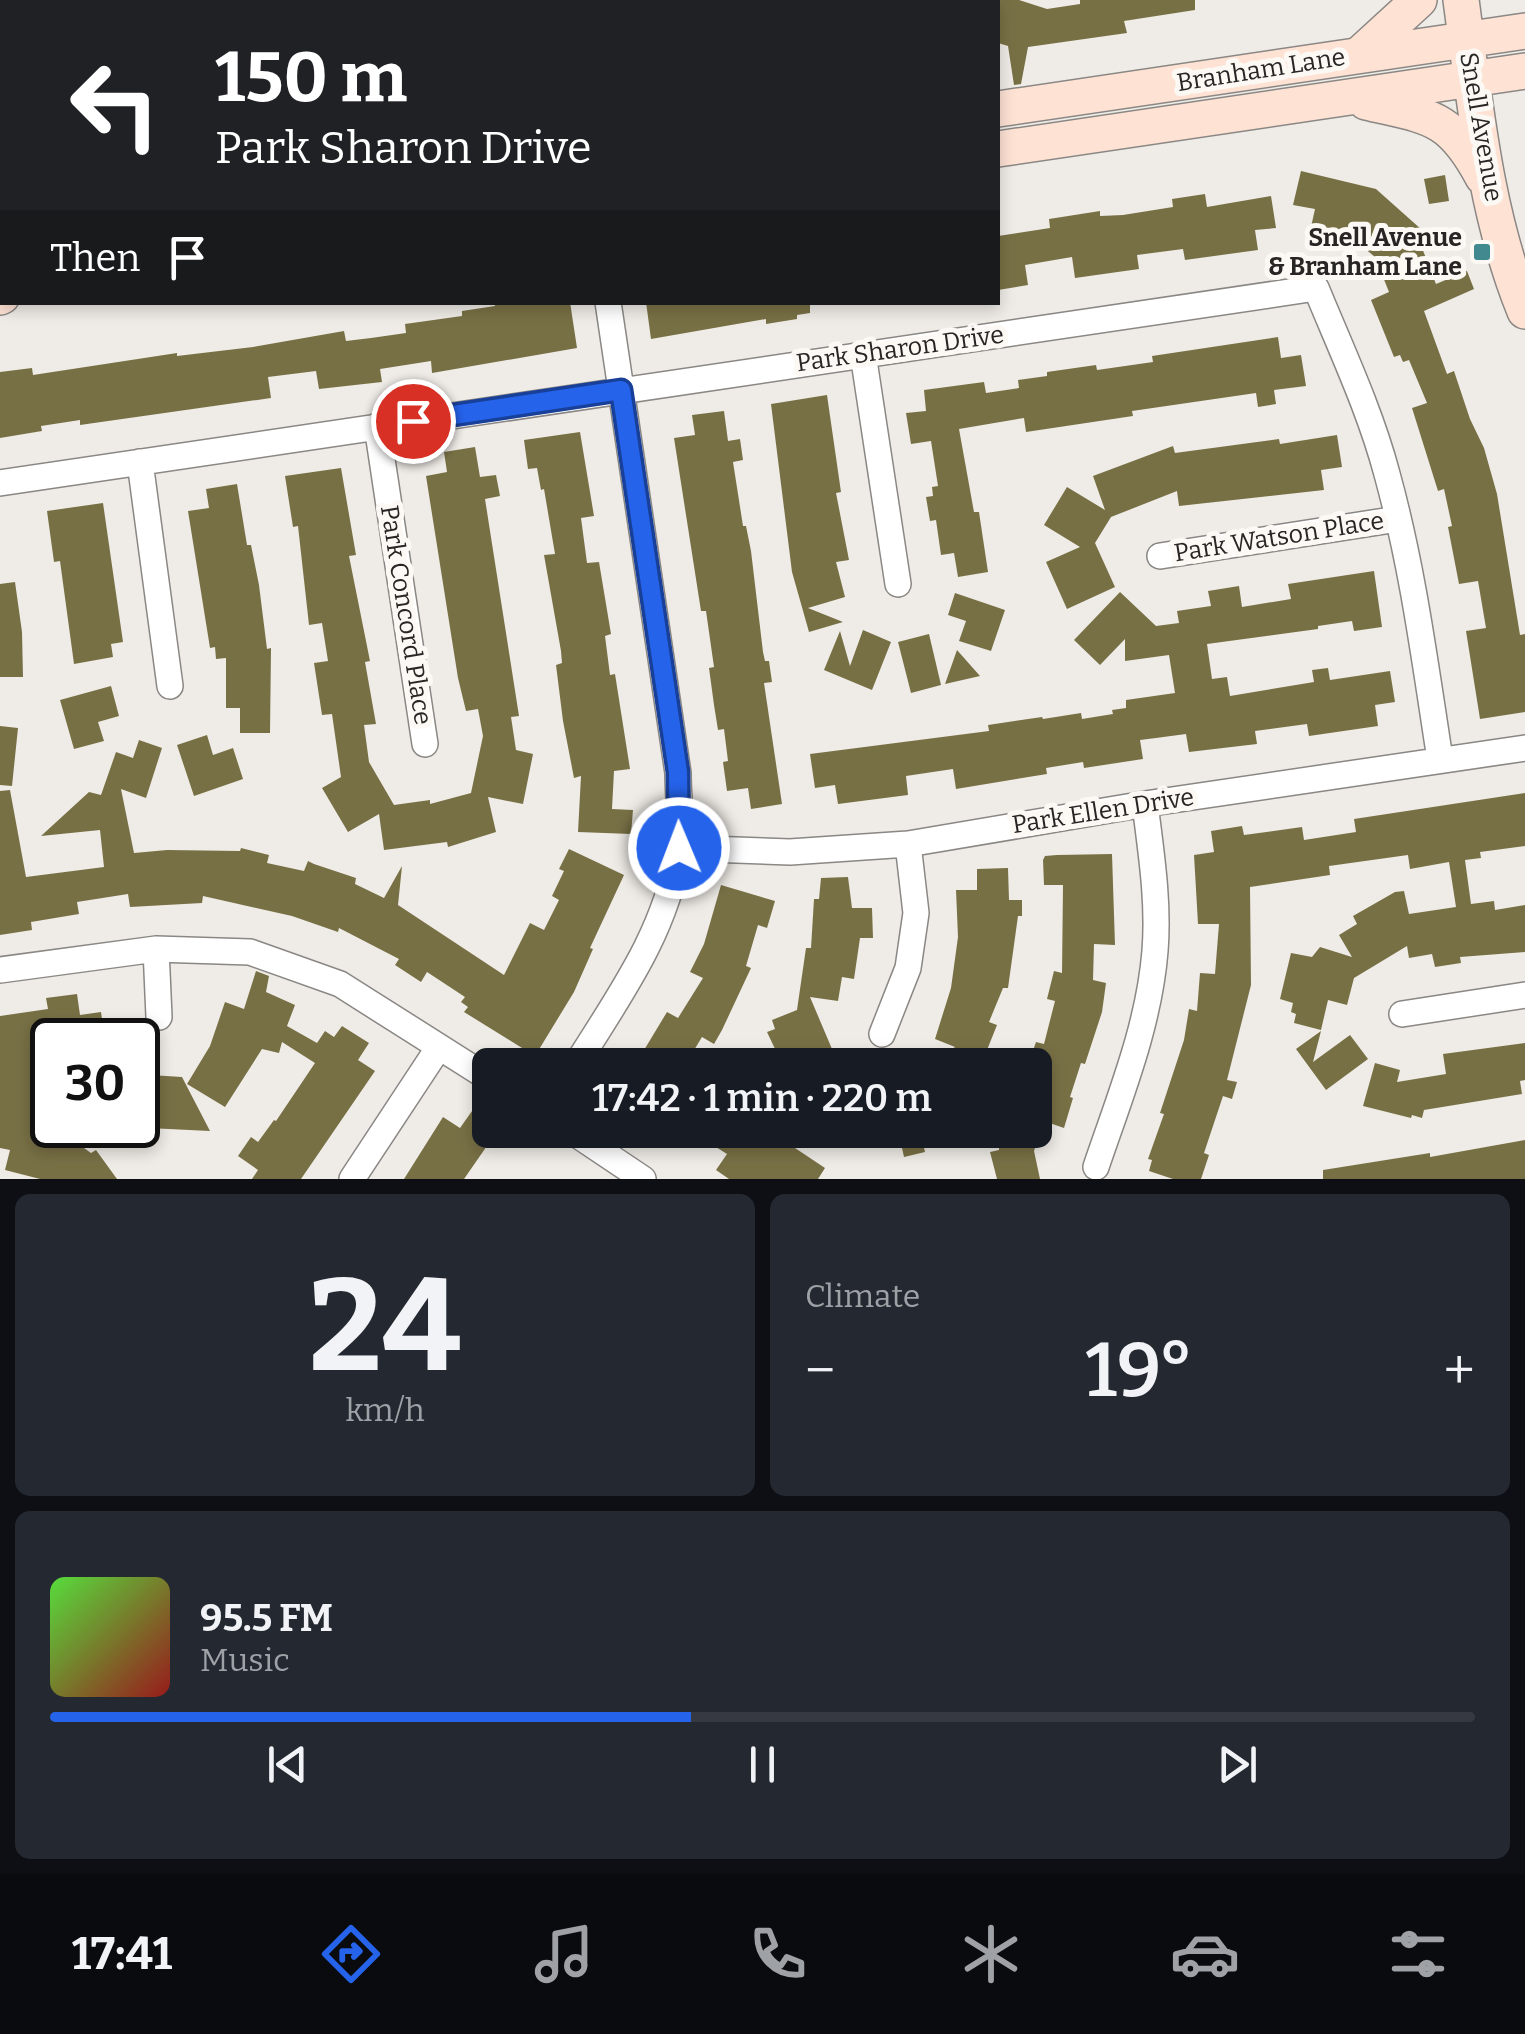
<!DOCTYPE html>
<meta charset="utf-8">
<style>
body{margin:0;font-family:Bitter,serif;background:#242831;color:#f1f3f6;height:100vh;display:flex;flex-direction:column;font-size:38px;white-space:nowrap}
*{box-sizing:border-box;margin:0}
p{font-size:32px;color:#9ea1a6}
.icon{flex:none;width:55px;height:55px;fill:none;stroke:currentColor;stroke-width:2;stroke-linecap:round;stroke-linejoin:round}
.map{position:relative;height:1179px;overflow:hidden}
.details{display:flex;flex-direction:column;gap:15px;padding:15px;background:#0d0f14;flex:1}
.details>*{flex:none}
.hud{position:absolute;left:0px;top:0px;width:1000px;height:305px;box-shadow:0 5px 15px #0003;background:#202124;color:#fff;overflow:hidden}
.speed{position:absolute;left:30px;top:1018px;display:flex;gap:20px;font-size:50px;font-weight:700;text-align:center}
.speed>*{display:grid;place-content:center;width:130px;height:130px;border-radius:50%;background:#171b24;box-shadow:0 5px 15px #0003;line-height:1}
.speed .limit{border:5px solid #111;border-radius:15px;background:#fff;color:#111}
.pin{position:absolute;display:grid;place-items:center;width:85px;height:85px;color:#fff;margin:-42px;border:5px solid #fff;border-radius:50%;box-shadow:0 2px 10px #0007}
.me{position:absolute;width:110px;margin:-55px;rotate:359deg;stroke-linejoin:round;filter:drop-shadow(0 0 8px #0008)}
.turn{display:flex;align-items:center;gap:35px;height:210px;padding:0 50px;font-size:45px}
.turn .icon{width:130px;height:130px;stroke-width:2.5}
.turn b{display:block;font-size:70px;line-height:85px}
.then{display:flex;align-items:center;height:95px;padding:0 50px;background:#0003;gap:20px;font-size:38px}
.big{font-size:75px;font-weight:600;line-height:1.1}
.details .card{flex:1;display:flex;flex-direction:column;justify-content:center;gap:15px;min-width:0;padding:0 35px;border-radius:15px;background:#242831}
.details .dial{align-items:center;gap:0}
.dial b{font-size:130px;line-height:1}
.song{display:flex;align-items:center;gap:30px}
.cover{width:120px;height:120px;border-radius:15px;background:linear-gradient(135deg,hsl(110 70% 55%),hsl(0 70% 35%))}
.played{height:10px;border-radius:5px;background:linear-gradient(90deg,#2563eb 45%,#363941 45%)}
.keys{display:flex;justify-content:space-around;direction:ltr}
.heat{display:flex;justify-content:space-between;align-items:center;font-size:55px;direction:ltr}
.details .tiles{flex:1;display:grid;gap:15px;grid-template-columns:1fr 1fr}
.card:last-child{grid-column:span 2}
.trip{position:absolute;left:472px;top:1048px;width:580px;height:100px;border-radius:15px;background:#171b24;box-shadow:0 5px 15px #0003;font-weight:600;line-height:100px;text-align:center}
.dock{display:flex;height:160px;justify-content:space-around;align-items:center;background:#090b0e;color:#9ea1a6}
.dock .icon{width:70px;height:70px}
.dock .selected{color:#2563eb}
.dock b{font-size:45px;color:#f1f3f6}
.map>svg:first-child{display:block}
.building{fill:#787045}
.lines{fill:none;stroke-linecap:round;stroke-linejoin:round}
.minor-casing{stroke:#8a8784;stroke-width:28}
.secondary-casing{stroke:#8a8784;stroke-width:38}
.minor{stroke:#fff;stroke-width:25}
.secondary{stroke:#fee2d4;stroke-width:35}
.route-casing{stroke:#184099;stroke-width:25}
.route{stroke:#2563eb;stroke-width:18}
.poi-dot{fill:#41898f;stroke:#fcf9f5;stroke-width:4}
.labels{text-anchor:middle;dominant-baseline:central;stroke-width:10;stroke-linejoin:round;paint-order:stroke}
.street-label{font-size:25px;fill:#272624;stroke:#fcf9f5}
.poi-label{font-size:25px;font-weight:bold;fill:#272624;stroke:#fcf9f5;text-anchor:end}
</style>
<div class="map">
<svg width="1525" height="1179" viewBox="0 0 1525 1179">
<rect width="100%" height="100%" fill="#efece7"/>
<path class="building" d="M 998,0 L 1019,0 L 1047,9 L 1080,4 L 1080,0 L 1195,0 L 1195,10 L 1124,21 L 1127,33 L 1028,47 L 1021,84 L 1014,85 L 1008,46 L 998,43 Z
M 1301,171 L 1376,189 L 1422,230 L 1417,235 L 1436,284 L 1467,271 L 1474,289 L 1424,311 L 1447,374 L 1454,371 L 1470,419 L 1484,448 L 1497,494 L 1520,635 L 1525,634 L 1525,712 L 1480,719 L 1466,631 L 1486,628 L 1478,581 L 1459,584 L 1448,527 L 1452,526 L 1444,489 L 1438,491 L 1412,408 L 1427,403 L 1409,360 L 1403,362 L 1400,355 L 1394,357 L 1371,300 L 1389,292 L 1375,257 L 1351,237 L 1311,227 L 1315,209 L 1293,205 Z
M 1445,175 L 1449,201 L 1429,204 L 1424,179 Z
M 1205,194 L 1207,207 L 1271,196 L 1276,228 L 1255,230 L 1258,250 L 1185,260 L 1183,249 L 1137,255 L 1139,269 L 1075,278 L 1072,257 L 1025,265 L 1028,285 L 998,290 L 998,236 L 1050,228 L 1049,219 L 1100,211 L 1100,216 L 1123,215 L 1173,207 L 1172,199 Z
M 494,302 L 570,302 L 577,348 L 432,373 L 431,361 L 380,369 L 382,382 L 319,389 L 316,371 L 268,377 L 271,398 L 80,425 L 80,420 L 41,426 L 42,431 L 0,438 L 0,372 L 32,368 L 33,375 L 177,353 L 177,356 L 253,347 L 344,331 L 346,341 L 371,338 L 406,333 L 405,324 L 462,316 L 462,311 L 495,306 Z
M 646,302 L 810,302 L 810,313 L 797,315 L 797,319 L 766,324 L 766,319 L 651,339 Z
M 1278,337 L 1281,358 L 1301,355 L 1306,386 L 1274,390 L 1276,404 L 1258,407 L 1256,393 L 1132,411 L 1133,416 L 1026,432 L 1024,418 L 959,429 L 974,512 L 979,512 L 988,572 L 958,577 L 954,553 L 941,555 L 936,520 L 930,521 L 926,497 L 933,496 L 932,487 L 938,486 L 931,441 L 911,444 L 906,413 L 926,411 L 924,390 L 984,382 L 986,393 L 1019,388 L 1018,380 L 1047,376 L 1047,372 L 1096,365 L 1097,370 L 1153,362 L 1152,356 Z
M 827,395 L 841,492 L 836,493 L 849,560 L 836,562 L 845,597 L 808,608 L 843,622 L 809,632 L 792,572 L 771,404 Z
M 724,411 L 728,441 L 740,439 L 743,460 L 733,462 L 743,526 L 746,526 L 751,551 L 763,652 L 765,661 L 769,661 L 772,682 L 764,683 L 782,804 L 751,809 L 748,788 L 727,791 L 723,762 L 728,761 L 724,729 L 718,730 L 714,705 L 709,668 L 714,667 L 706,611 L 701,611 L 674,438 L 695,435 L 692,415 Z
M 580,432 L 594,516 L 581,518 L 587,563 L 599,562 L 611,634 L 605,636 L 610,675 L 615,674 L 630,769 L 614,771 L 612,809 L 633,810 L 631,834 L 578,832 L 581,776 L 574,778 L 563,721 L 556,665 L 562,663 L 561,651 L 544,555 L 555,554 L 544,489 L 541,490 L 537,468 L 528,469 L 524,440 Z
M 1337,435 L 1342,467 L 1321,470 L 1324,490 L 1179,506 L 1177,491 L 1111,517 L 1095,543 L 1115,587 L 1067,609 L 1046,562 L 1080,547 L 1044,525 L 1067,487 L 1105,510 L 1093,476 L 1173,446 L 1175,453 L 1279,439 L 1280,444 Z
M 475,447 L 480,477 L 496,475 L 500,496 L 485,499 L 519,716 L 511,717 L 516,750 L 533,754 L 523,804 L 488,797 L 496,832 L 448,847 L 447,842 L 384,850 L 379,814 L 348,832 L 322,788 L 341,777 L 332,714 L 322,715 L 314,663 L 328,661 L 322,623 L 309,625 L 298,526 L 293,527 L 285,476 L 341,468 L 356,555 L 349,556 L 370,661 L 365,662 L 376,724 L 364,725 L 369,762 L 394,805 L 430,800 L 430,804 L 471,793 L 483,736 L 478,709 L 466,711 L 458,678 L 426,476 L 447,472 L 444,452 Z
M 237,484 L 247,545 L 251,545 L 259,585 L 267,649 L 271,648 L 270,733 L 240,733 L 240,708 L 226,708 L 226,658 L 216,659 L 215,647 L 210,648 L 188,511 L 209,508 L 206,489 Z
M 103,503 L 123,642 L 111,644 L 113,657 L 74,664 L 60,561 L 54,562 L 47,511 Z
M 1374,571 L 1382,627 L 1354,631 L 1352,621 L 1318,626 L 1318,629 L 1207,644 L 1212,679 L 1227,677 L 1230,696 L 1314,682 L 1312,670 L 1328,668 L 1330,680 L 1390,671 L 1395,702 L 1375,705 L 1378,726 L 1309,736 L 1307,724 L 1255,731 L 1257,744 L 1189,752 L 1186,734 L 1156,738 L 1140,740 L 1143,759 L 1084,768 L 1083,762 L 1046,768 L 1047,774 L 956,789 L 953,769 L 906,776 L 908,795 L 838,804 L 835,785 L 815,788 L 810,754 L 989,731 L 988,725 L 1042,717 L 1043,719 L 1081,713 L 1082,719 L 1113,714 L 1112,710 L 1126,708 L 1126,700 L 1175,693 L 1169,655 L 1125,661 L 1125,639 L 1100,665 L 1074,640 L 1120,592 L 1156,626 L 1179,623 L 1177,611 L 1211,606 L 1208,591 L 1239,586 L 1242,607 L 1291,599 L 1288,584 Z
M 15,582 L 22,632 L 23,677 L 0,677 L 0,584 Z
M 955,593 L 1005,610 L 991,651 L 959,641 L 966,621 L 948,615 Z
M 863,630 L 891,642 L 872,690 L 824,670 L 840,631 L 850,666 Z
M 929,634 L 941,685 L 911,693 L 898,642 Z
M 957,650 L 980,676 L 945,684 Z
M 111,686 L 119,716 L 98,722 L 104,741 L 74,749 L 60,700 Z
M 0,726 L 18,728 L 12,786 L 0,785 Z
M 207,735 L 213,755 L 233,748 L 243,779 L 194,796 L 177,745 Z
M 139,740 L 162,748 L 146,798 L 121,789 L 134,853 L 167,850 L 240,851 L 241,848 L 269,855 L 267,863 L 304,871 L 308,861 L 314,864 L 356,878 L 355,884 L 384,898 L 402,866 L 398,905 L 504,975 L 530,923 L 544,930 L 559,900 L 552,896 L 564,871 L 559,869 L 569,849 L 624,875 L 590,948 L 593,949 L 574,992 L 535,1056 L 464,1012 L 468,1007 L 461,1002 L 465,997 L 427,972 L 421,982 L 395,965 L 399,959 L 339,928 L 338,932 L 292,916 L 203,896 L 202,903 L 130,907 L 128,894 L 77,902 L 79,914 L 31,922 L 32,930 L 0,935 L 0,791 L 10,790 L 26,877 L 104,867 L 100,830 L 41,836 L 89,792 L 101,795 L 116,752 L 133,758 Z
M 1525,793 L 1525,846 L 1480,852 L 1481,858 L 1465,860 L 1471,904 L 1494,901 L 1495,910 L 1525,905 L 1525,952 L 1460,957 L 1461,963 L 1435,967 L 1432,954 L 1409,958 L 1407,946 L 1354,978 L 1347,1005 L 1328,1000 L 1321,1030 L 1294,1023 L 1296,1014 L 1291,1012 L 1293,1003 L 1280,999 L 1291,953 L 1312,957 L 1320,947 L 1352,957 L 1339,935 L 1357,924 L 1353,916 L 1395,892 L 1404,891 L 1409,914 L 1456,907 L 1449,862 L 1410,869 L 1408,855 L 1329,866 L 1330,875 L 1250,887 L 1251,985 L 1227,1080 L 1237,1082 L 1232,1099 L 1223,1096 L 1204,1153 L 1209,1155 L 1201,1179 L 1173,1179 L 1149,1171 L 1152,1160 L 1148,1159 L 1164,1114 L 1160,1113 L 1184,1040 L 1189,1009 L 1197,1011 L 1200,973 L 1215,974 L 1219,924 L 1198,924 L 1194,855 L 1214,852 L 1211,831 L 1242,826 L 1244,835 L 1302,827 L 1304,840 L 1356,832 L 1354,819 Z
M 1112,854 L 1115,945 L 1094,944 L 1093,980 L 1106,983 L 1102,1012 L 1085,1064 L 1081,1063 L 1070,1097 L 1073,1098 L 1064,1128 L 1035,1118 L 1035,1065 L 1028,1065 L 1036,1042 L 1044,1044 L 1055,1001 L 1047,999 L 1054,971 L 1062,973 L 1063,885 L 1044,885 L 1043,860 L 1045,856 L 1057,855 Z
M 1008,868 L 1009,900 L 1022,900 L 1022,916 L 1018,916 L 1008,988 L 1003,988 L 989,1022 L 997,1025 L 981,1065 L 930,1065 L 955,1047 L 935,1039 L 951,988 L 958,937 L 956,890 L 977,890 L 977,869 Z
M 848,877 L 852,908 L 872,908 L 873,938 L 860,938 L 854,979 L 842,977 L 838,1001 L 810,997 L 832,1049 L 824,1053 L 837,1065 L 789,1065 L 782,1049 L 776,1051 L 767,1032 L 775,1029 L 772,1020 L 797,1010 L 806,948 L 811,948 L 814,899 L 819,899 L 821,878 Z
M 721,885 L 775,901 L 767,928 L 758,925 L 746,966 L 751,968 L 722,1030 L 714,1044 L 702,1037 L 685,1065 L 635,1065 L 667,1012 L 678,1018 L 703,978 L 690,972 L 704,944 Z
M 256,971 L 269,976 L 266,992 L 295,1005 L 287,1026 L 317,1043 L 325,1031 L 334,1037 L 342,1026 L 369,1043 L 358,1060 L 375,1071 L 301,1179 L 252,1179 L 258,1170 L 238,1156 L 251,1137 L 258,1142 L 274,1120 L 276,1121 L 315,1063 L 282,1042 L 279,1053 L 262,1049 L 225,1107 L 187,1084 L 210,1046 L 225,1002 L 244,1009 Z
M 77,994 L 80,1015 L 101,1012 L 105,1040 L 52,1040 L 52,1125 L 91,1153 L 96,1150 L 117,1179 L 40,1179 L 5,1170 L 10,1150 L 0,1148 L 0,1016 L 48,1009 L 46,998 Z
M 1321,1031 L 1313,1062 L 1350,1035 L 1368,1059 L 1326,1090 L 1296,1049 Z
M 1525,1043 L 1525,1080 L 1520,1081 L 1522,1094 L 1424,1110 L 1422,1118 L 1412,1115 L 1411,1118 L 1363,1106 L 1375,1063 L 1400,1070 L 1397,1082 L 1446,1074 L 1443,1054 Z
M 150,1075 L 182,1077 L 210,1131 L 148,1128 Z
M 472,1111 L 490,1123 L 490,1130 L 498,1130 L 464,1179 L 404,1179 L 443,1117 L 460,1128 Z
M 689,1130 L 768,1130 L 825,1168 L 818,1179 L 729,1179 L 716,1170 L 727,1154 Z
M 898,1130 L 920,1130 L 925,1152 L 904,1157 Z
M 1008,1130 L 1041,1130 L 1034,1151 L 1040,1179 L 997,1179 L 990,1152 L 999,1150 L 999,1138 L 1005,1138 Z
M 1525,1140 L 1525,1179 L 1323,1179 L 1323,1170 L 1430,1153 L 1430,1157 Z"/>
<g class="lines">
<defs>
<path id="minor" d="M 109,0 L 109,2
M 329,0 L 329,2
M 562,0 L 563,2
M 0,102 L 2,102
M 863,354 L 898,584
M 377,426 L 425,744
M 140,462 L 170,686
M 0,483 L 1316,288 C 1341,349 1370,410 1387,474 C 1413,568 1425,663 1440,759
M 1160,556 L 1398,519
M 679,848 L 790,852 L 908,844 L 1145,804 L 1525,748
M 156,949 L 159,1017
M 0,970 L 156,949 L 250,952 L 340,984 L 490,1079
M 1402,1014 L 1525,995
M 882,1034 L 908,968 L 916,913 L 908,844
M 576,1065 C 619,996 666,932 679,850 C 682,825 678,797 678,773 L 608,302
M 570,1130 L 643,1179
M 1096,1167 C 1120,1096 1149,1026 1155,951 C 1159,902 1151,852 1145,804
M 352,1179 L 439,1047"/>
<path id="secondary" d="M 1461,0 C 1475,103 1485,214 1525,311
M 1359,55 L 1419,0
M 1366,102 C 1430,117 1450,115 1483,177
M 998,109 L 1525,31
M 998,149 L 1525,71
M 0,258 L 2,257
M 0,297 L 2,296"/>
</defs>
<use href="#minor" class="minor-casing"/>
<use href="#secondary" class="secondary-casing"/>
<use href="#minor" class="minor"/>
<use href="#secondary" class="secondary"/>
</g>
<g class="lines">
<defs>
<path id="route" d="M 413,421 L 621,390 L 678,772 L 679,848"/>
</defs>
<use href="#route" class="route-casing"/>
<use href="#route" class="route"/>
</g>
<rect class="poi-dot" x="1472" y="242" width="20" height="20" rx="5"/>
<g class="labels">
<g class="street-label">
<text transform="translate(1261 70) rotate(-9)">Branham Lane</text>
<text transform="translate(1481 127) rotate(80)">Snell Avenue</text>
<text transform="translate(900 349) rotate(-8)">Park Sharon Drive</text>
<text transform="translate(1279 537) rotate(-9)">Park Watson Place</text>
<text transform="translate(406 615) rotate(81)">Park Concord Place</text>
<text transform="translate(1103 811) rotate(-9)">Park Ellen Drive</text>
</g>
<g class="poi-label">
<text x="1462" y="238">Snell Avenue<tspan x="1462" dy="29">&amp; Branham Lane</tspan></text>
</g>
</g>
</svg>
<div class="speed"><div class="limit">30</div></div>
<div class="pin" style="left:413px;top:421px;background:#d93025"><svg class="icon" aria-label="arrive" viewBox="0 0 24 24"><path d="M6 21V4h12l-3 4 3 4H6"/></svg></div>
<svg class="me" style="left:679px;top:848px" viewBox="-20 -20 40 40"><circle r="17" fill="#2563eb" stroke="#fff" stroke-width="3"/><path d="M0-11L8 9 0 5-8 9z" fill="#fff"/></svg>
<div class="trip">17:42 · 1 min · 220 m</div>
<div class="hud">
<div class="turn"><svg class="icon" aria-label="left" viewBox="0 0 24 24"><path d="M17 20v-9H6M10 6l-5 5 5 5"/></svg><div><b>150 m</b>Park Sharon Drive</div></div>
<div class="then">Then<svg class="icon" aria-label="arrive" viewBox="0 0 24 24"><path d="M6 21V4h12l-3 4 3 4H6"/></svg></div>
</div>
</div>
<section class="details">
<div class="tiles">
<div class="card dial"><b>24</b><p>km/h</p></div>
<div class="card"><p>Climate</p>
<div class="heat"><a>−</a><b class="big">19°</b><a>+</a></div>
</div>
<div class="card">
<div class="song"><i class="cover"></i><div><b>95.5 FM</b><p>Music</p></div></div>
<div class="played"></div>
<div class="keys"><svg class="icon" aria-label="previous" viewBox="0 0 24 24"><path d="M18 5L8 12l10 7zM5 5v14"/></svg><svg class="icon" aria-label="pause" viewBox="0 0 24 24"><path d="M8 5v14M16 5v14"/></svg><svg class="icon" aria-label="next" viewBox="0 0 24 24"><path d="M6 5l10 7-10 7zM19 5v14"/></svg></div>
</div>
</div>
</section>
<nav class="dock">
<b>17:41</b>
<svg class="icon selected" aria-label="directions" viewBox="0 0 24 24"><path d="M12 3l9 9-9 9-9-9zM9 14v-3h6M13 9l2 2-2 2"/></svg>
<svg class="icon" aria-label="music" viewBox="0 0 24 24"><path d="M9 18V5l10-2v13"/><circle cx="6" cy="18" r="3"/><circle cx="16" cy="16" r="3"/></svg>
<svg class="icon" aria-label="phone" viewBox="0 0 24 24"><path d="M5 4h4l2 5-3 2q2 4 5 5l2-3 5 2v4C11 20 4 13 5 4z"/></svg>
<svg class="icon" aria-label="climate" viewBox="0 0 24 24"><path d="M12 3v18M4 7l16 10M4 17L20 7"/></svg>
<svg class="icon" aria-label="car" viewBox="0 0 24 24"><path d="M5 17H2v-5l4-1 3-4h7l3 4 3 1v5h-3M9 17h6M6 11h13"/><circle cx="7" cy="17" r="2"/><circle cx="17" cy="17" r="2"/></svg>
<svg class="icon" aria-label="filters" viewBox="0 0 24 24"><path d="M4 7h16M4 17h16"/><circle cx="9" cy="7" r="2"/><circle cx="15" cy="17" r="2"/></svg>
</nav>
